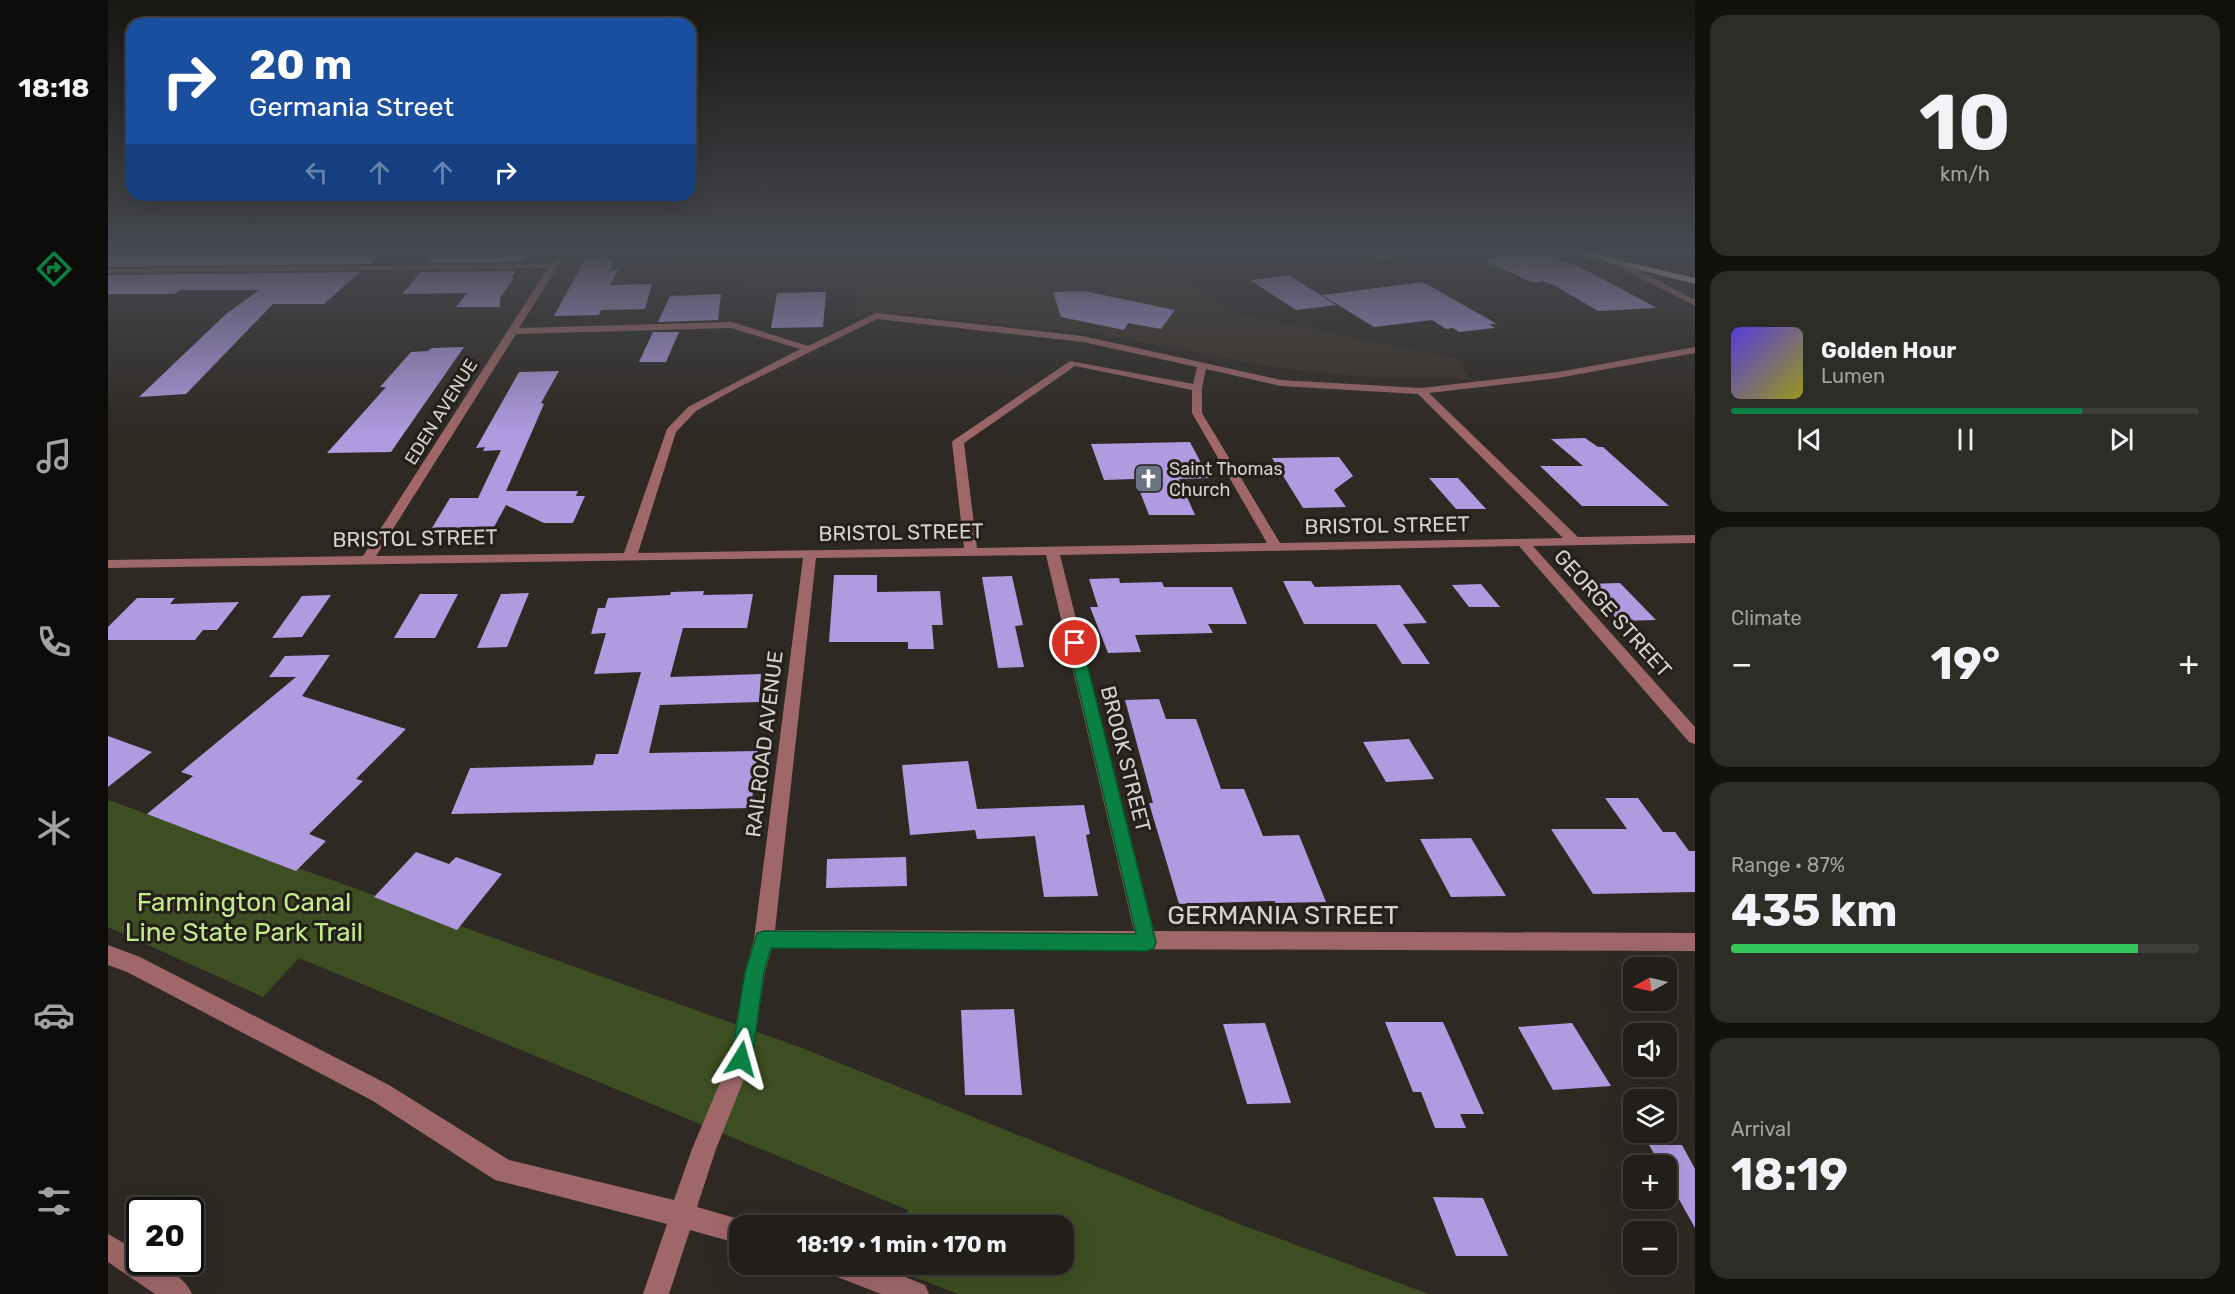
<!DOCTYPE html>
<meta charset="utf-8">
<style>
body{margin:0;font-family:Rubik,sans-serif;background:#2e2c27;color:#f1f3f6;height:100vh;display:flex;flex-direction:column;font-size:22px;white-space:nowrap}
*{box-sizing:border-box;margin:0}
p{font-size:20px;color:#a2a2a2}
.icon{flex:none;width:33px;height:33px;fill:none;stroke:currentColor;stroke-width:2;stroke-linecap:round;stroke-linejoin:round}
.map{position:relative;flex:1;overflow:hidden}
.sheet{display:flex;flex-direction:column;gap:15px;padding:15px;background:#13110e;width:540px}
.sheet>*{flex:none}
.banner{position:absolute;left:18px;top:18px;width:570px;height:183px;border-radius:18px;box-shadow:0 6px 24px #0002,0 0 0 2px #3f3d39;background:#1a4fa0;color:#fff;overflow:hidden}
.needle{width:39px;rotate:262deg}
.buttons{position:absolute;left:1515px;top:957px;display:grid;gap:12px}
.buttons a{display:grid;place-items:center;width:54px;height:54px;border-radius:12px;background:#221f1a;box-shadow:0 6px 24px #0002,0 0 0 2px #3f3d39;font-size:30px}
.speed{position:absolute;left:18px;top:1197px;display:flex;gap:12px;font-size:30px;font-weight:700;text-align:center}
.speed>*{display:grid;place-content:center;width:78px;height:78px;border-radius:50%;background:#221f1a;box-shadow:0 6px 24px #0002,0 0 0 2px #3f3d39;line-height:1}
.speed .limit{border:3px solid #111;border-radius:9px;background:#fff;color:#111}
.pin{position:absolute;display:grid;place-items:center;width:51px;height:51px;color:#fff;margin:-26px;border:3px solid #fff;border-radius:50%;box-shadow:0 2px 6px #0007}
.me{position:absolute;width:66px;margin:-33px;rotate:8deg;stroke-linejoin:round;filter:drop-shadow(0 0 4px #0008)}
.turn{display:flex;align-items:center;gap:21px;height:126px;padding:0 24px;font-size:27px}
.turn .icon{width:78px;height:78px;stroke-width:2.5}
.turn b{display:block;font-size:42px;line-height:51px}
.lanes{display:flex;align-items:center;height:57px;padding:0 24px;background:#0003;justify-content:center;gap:30px;direction:ltr}
.lanes .off{opacity:.35}
.big{font-size:45px;font-weight:700;line-height:1.1}
.sheet .card{flex:1;display:flex;flex-direction:column;justify-content:center;gap:9px;min-width:0;padding:0 21px;border-radius:18px;background:#2e2c27}
.sheet .dial{align-items:center;gap:0}
.dial b{font-size:78px;line-height:1}
.song{display:flex;align-items:center;gap:18px}
.cover{width:72px;height:72px;border-radius:9px;background:linear-gradient(135deg,hsl(250 70% 55%),hsl(60 70% 35%))}
.played{height:6px;border-radius:3px;background:linear-gradient(90deg,#0b8043 75%,#3f3d39 75%)}
.keys{display:flex;justify-content:space-around;direction:ltr}
.heat{display:flex;justify-content:space-between;align-items:center;font-size:33px;direction:ltr}
.charge{height:9px;border-radius:4px;background:linear-gradient(90deg,#34c759 87%,#3f3d39 0)}
.trip{position:absolute;left:621px;top:1215px;width:345px;height:60px;border-radius:18px;background:#221f1a;box-shadow:0 6px 24px #0002,0 0 0 2px #3f3d39;font-weight:700;line-height:60px;text-align:center}
main{display:flex;flex:1;min-height:0}
.tabs{display:flex;flex-direction:column;width:108px;justify-content:space-around;align-items:center;background:#0e0c0a;color:#a2a2a2}
.tabs .icon{width:42px;height:42px}
.tabs .on{color:#0b8043}
.tabs b{font-size:27px;color:#f1f3f6}
.map>svg:first-child{display:block}
.built{fill:#3b3126}
.green{fill:#3d4e22}
.building{fill:#b09be0}
.lines{fill:none;stroke-linecap:round;stroke-linejoin:round}
.minor{fill:#9f6767;fill-rule:evenodd}
.highway{fill:#fde0df;fill-rule:evenodd}
.route{fill:#0b8043;stroke:#07532c;stroke-width:1.5}
.labels{text-anchor:middle;dominant-baseline:central;stroke-width:6;stroke-linejoin:round;paint-order:stroke}
.far-street-label{font-size:18px;fill:#d5d1cd;stroke:#251f19}
.far-poi-label{font-size:18px;fill:#d5d1cd;stroke:#251f19;text-anchor:start}
.street-label{font-size:21px;fill:#d5d1cd;stroke:#251f19}
.near-park-label{font-size:26px;fill:#c4eb8b;stroke:#251f19}
.near-street-label{font-size:26px;fill:#d5d1cd;stroke:#251f19}
</style>
<main>
<nav class="tabs">
<b>18:18</b>
<svg class="icon on" aria-label="directions" viewBox="0 0 24 24"><path d="M12 3l9 9-9 9-9-9zM9 14v-3h6M13 9l2 2-2 2"/></svg>
<svg class="icon" aria-label="music" viewBox="0 0 24 24"><path d="M9 18V5l10-2v13"/><circle cx="6" cy="18" r="3"/><circle cx="16" cy="16" r="3"/></svg>
<svg class="icon" aria-label="phone" viewBox="0 0 24 24"><path d="M5 4h4l2 5-3 2q2 4 5 5l2-3 5 2v4C11 20 4 13 5 4z"/></svg>
<svg class="icon" aria-label="climate" viewBox="0 0 24 24"><path d="M12 3v18M4 7l16 10M4 17L20 7"/></svg>
<svg class="icon" aria-label="car" viewBox="0 0 24 24"><path d="M5 17H2v-5l4-1 3-4h7l3 4 3 1v5h-3M9 17h6M6 11h13"/><circle cx="7" cy="17" r="2"/><circle cx="17" cy="17" r="2"/></svg>
<svg class="icon" aria-label="filters" viewBox="0 0 24 24"><path d="M4 7h16M4 17h16"/><circle cx="9" cy="7" r="2"/><circle cx="15" cy="17" r="2"/></svg>
</nav>
<div class="map">
<svg width="1587" height="1294" viewBox="0 0 1587 1294">
<rect width="100%" height="100%" fill="#2e2923"/>
<path class="built" d="M 579,252 L 1041,252 L 1120,311 L 1348,359 L 1362,379 L 1259,377 L 1171,368 L 978,332 L 798,314 L 748,316 L 746,286 L 636,288 L 637,278 L 570,281 Z"/>
<path class="green" d="M 0,800 L 694,1048 L 1129,1223 L 1321,1294 L 850,1294 L 784,1268 L 785,1265 L 956,1264 L 956,1226 L 796,1225 L 800,1210 L 191,958 L 155,997 L 0,927 Z"/>
<path class="building" d="M 0,252 L 276,252 L 262,264 L 0,267 Z
M 329,252 L 422,252 L 414,262 L 320,263 Z
M 1431,252 L 1472,267 L 1549,308 L 1490,311 L 1446,285 L 1434,281 L 1426,283 L 1375,260 Z
M 502,258 L 500,262 L 505,262 L 502,270 L 510,270 L 502,285 L 544,284 L 537,309 L 493,310 L 491,315 L 446,316 L 477,259 Z
M 408,271 L 403,278 L 406,278 L 392,298 L 392,307 L 348,307 L 359,293 L 294,294 L 313,272 Z
M 252,272 L 216,304 L 165,304 L 78,394 L 31,397 L 118,314 L 151,290 L 72,290 L 66,294 L 0,294 L 0,275 Z
M 1181,275 L 1228,305 L 1188,310 L 1142,280 Z
M 1315,282 L 1389,324 L 1381,324 L 1387,328 L 1351,332 L 1345,328 L 1338,329 L 1324,320 L 1266,327 L 1214,295 Z
M 976,291 L 1067,310 L 1053,329 L 1020,323 L 1016,330 L 953,317 L 945,292 Z
M 718,292 L 715,327 L 663,328 L 669,293 Z
M 613,294 L 610,320 L 550,322 L 562,296 Z
M 545,332 L 571,332 L 558,362 L 531,362 Z
M 356,347 L 283,452 L 219,453 L 278,387 L 272,387 L 303,352 L 320,351 L 324,348 Z
M 451,371 L 433,403 L 436,404 L 398,491 L 470,491 L 468,496 L 477,496 L 465,523 L 436,523 L 398,505 L 386,527 L 324,528 L 342,498 L 370,498 L 393,450 L 375,451 L 377,447 L 368,448 L 411,372 Z
M 1477,438 L 1490,447 L 1495,447 L 1561,506 L 1474,506 L 1432,466 L 1475,466 L 1443,439 Z
M 1082,442 L 1101,478 L 1071,479 L 1087,515 L 1041,515 L 1027,479 L 996,480 L 983,444 Z
M 1231,457 L 1245,476 L 1226,490 L 1238,507 L 1195,508 L 1164,458 Z
M 1321,478 L 1350,478 L 1378,509 L 1348,509 Z
M 726,575 L 769,575 L 769,592 L 832,591 L 835,625 L 824,625 L 826,649 L 800,649 L 800,642 L 721,642 Z
M 904,576 L 915,625 L 907,626 L 916,667 L 890,668 L 874,577 Z
M 1011,578 L 1012,583 L 1054,582 L 1056,587 L 1124,587 L 1139,624 L 1100,624 L 1105,633 L 1027,635 L 1033,652 L 1000,653 L 982,607 L 990,607 L 981,579 Z
M 1175,581 L 1203,581 L 1207,587 L 1292,585 L 1319,623 L 1295,624 L 1322,664 L 1294,664 L 1268,624 L 1196,624 Z
M 1512,583 L 1548,620 L 1511,621 L 1476,584 Z
M 1373,584 L 1392,607 L 1361,607 L 1344,585 Z
M 596,591 L 595,595 L 645,594 L 639,628 L 575,628 L 562,677 L 653,674 L 651,702 L 552,705 L 541,753 L 650,751 L 643,808 L 343,814 L 362,768 L 485,765 L 488,754 L 510,754 L 533,672 L 486,674 L 498,633 L 483,634 L 490,608 L 497,608 L 500,598 L 562,595 L 563,592 Z
M 421,593 L 399,647 L 369,648 L 393,594 Z
M 312,594 L 350,594 L 327,638 L 286,638 Z
M 223,595 L 194,637 L 164,638 L 194,596 Z
M 29,598 L 67,598 L 62,604 L 131,602 L 109,630 L 95,630 L 87,640 L 0,640 L 0,627 Z
M 215,655 L 222,655 L 194,696 L 298,729 L 248,779 L 255,781 L 201,834 L 218,841 L 188,871 L 39,814 L 85,776 L 73,772 L 188,677 L 161,677 L 177,656 Z
M 1051,699 L 1058,719 L 1088,719 L 1113,789 L 1136,789 L 1155,836 L 1191,835 L 1218,902 L 1167,903 L 1167,901 L 1071,904 L 1041,803 L 1045,803 L 1017,700 Z
M 0,736 L 44,752 L 0,787 Z
M 1301,739 L 1326,779 L 1278,782 L 1255,742 Z
M 860,761 L 869,809 L 976,805 L 982,834 L 978,835 L 990,896 L 936,897 L 927,836 L 869,839 L 867,830 L 802,835 L 794,765 Z
M 1497,798 L 1530,798 L 1555,832 L 1567,832 L 1581,851 L 1587,851 L 1587,892 L 1485,894 L 1443,829 L 1519,829 Z
M 1363,838 L 1398,896 L 1343,897 L 1312,839 Z
M 308,852 L 341,864 L 348,857 L 394,874 L 349,930 L 266,897 Z
M 798,857 L 799,886 L 718,888 L 719,859 Z
M 906,1009 L 914,1095 L 857,1095 L 853,1010 Z
M 1277,1022 L 1335,1022 L 1376,1114 L 1352,1114 L 1358,1128 L 1327,1128 L 1313,1092 L 1305,1092 Z
M 1157,1023 L 1183,1103 L 1139,1104 L 1115,1024 Z
M 1464,1023 L 1503,1086 L 1445,1090 L 1410,1027 Z
M 1541,1145 L 1574,1145 L 1587,1169 L 1587,1228 L 1558,1176 L 1558,1166 L 1553,1166 Z
M 1325,1197 L 1375,1198 L 1400,1256 L 1348,1256 Z"/>
<g class="lines">
<path class="minor" d="M 451,252 L 459,252 L 411,328 L 624,322 L 700,346 L 768,313 L 975,336 L 1173,380 L 1313,388 L 1450,372 L 1587,347 L 1587,353 L 1450,378 L 1321,393 L 1470,537 L 1587,535 L 1587,543 L 1425,546 L 1587,727 L 1587,744 L 1581,742 L 1411,546 L 952,555 L 1046,931 L 1587,933 L 1587,951 L 664,948 L 657,972 L 644,1059 L 608,1149 L 589,1207 L 641,1222 L 643,1226 L 632,1226 L 632,1244 L 582,1230 L 561,1294 L 535,1294 L 559,1224 L 387,1180 L 265,1101 L 19,972 L 0,965 L 0,945 L 32,957 L 281,1085 L 401,1160 L 566,1200 L 584,1149 L 622,1059 L 637,972 L 646,939 L 695,558 L 0,568 L 0,560 L 255,556 L 440,268 L 0,273 L 0,269 L 444,264 ZM 769,319 L 975,342 L 1089,367 L 1085,384 L 962,361 L 846,440 L 844,442 L 856,548 L 530,553 L 568,432 L 588,411 L 631,387 ZM 623,328 L 692,349 L 580,407 L 559,429 L 516,553 L 268,556 L 408,334 ZM 967,366 L 1084,390 L 1084,413 L 1159,543 L 869,548 L 856,443 ZM 1098,369 L 1173,386 L 1310,394 L 1455,538 L 1172,543 L 1094,413 L 1094,388 ZM 938,555 L 1026,931 L 667,930 L 708,558 Z
M 1295,252 L 1317,252 L 1266,261 L 1262,259 Z
M 1511,263 L 1517,263 L 1587,300 L 1587,306 L 1511,267 Z
M 0,1234 L 32,1252 L 32,1262 C 50,1262 77,1276 84,1294 L 47,1294 L 0,1262 Z
M 715,1264 L 765,1264 L 817,1285 L 821,1294 L 773,1294 L 719,1273 Z"/>
<path class="highway" d="M 1461,252 L 1478,252 L 1587,278 L 1587,284 Z"/>
</g>
<linearGradient id="sky" x2="0" y2="1"><stop stop-color="#191713"/><stop offset="0.58" stop-color="#464950"/><stop offset="1" stop-color="#464950" stop-opacity="0"/></linearGradient>
<rect width="1587" height="433" fill="url(#sky)"/>
<path class="route" d="M 967,639 L 974,643 L 1048,942 L 1046,948 L 1039,951 L 663,948 L 656,972 L 644,1059 L 641,1067 L 633,1070 L 626,1067 L 623,1059 L 637,972 L 649,933 L 656,931 L 1028,934 L 960,643 Z"/>
<defs>
<symbol id="church-square" viewBox="-11 -11 22 22"><rect x="-9" y="-9" width="18" height="18" rx="4" fill="#6b7280" stroke="#251f19"/><path d="M-1.2-6h2.4v3.5h3.3v2.4h-3.3V6h-2.4V-.1h-3.3v-2.4h3.3Z" fill="#fff"/></symbol>
</defs>
<g fill-rule="evenodd">
<use href="#church-square" x="1024" y="462" width="33" height="33"/>
</g>
<g class="labels">
<g class="far-street-label">
<text transform="translate(333 412) rotate(-58)">EDEN AVENUE</text>
</g>
<g class="far-poi-label">
<text x="1061" y="469">Saint Thomas<tspan x="1061" dy="21">Church</tspan></text>
</g>
<g class="street-label">
<text transform="translate(1279 525) rotate(-1)">BRISTOL STREET</text>
<text transform="translate(793 532) rotate(-1)">BRISTOL STREET</text>
<text transform="translate(307 538) rotate(-1)">BRISTOL STREET</text>
<text transform="translate(1505 613) rotate(48)">GEORGE STREET</text>
<text transform="translate(656 744) rotate(-83)">RAILROAD AVENUE</text>
<text transform="translate(1018 759) rotate(76)">BROOK STREET</text>
</g>
<g class="near-park-label">
<text x="136" y="902">Farmington Canal<tspan x="136" dy="30">Line State Park Trail</tspan></text>
</g>
<g class="near-street-label">
<text x="1175" y="915">GERMANIA STREET</text>
</g>
</g>
</svg>
<div class="buttons">
<a><svg class="needle" viewBox="-14 -14 28 28"><path d="M0-13l5 13h-10z" fill="#e53935"/><path d="M0 13l5-13h-10z" fill="#a2a2a2"/></svg></a>
<a><svg class="icon" aria-label="sound" viewBox="0 0 24 24"><path d="M4 9h4l5-4v14l-5-4H4zM17 9q2 3 0 6"/></svg></a>
<a><svg class="icon" aria-label="layers" viewBox="0 0 24 24"><path d="M12 4l9 5-9 5-9-5zM3 14l9 5 9-5"/></svg></a>
<a>+</a>
<a>−</a>
</div>
<div class="speed"><div class="limit">20</div></div>
<div class="pin" style="left:967px;top:643px;background:#d93025"><svg class="icon" aria-label="arrive" viewBox="0 0 24 24"><path d="M6 21V4h12l-3 4 3 4H6"/></svg></div>
<svg class="me" style="left:633px;top:1059px" viewBox="-20 -20 40 40"><path d="M0-17L14 15 0 8-14 15z" fill="#0b8043" stroke="#fff" stroke-width="4"/></svg>
<div class="trip">18:19 · 1 min · 170 m</div>
<div class="banner">
<div class="turn"><svg class="icon" aria-label="right" viewBox="0 0 24 24"><path d="M7 20v-9h11M14 6l5 5-5 5"/></svg><div><b>20 m</b>Germania Street</div></div>
<div class="lanes"><svg class="icon off" aria-label="left" viewBox="0 0 24 24"><path d="M17 20v-9H6M10 6l-5 5 5 5"/></svg><svg class="icon off" aria-label="ahead" viewBox="0 0 24 24"><path d="M12 20V5M6 11l6-6 6 6"/></svg><svg class="icon off" aria-label="ahead" viewBox="0 0 24 24"><path d="M12 20V5M6 11l6-6 6 6"/></svg><svg class="icon" aria-label="right" viewBox="0 0 24 24"><path d="M7 20v-9h11M14 6l5 5-5 5"/></svg></div>
</div>
</div>
<section class="sheet">
<div class="card dial"><b>10</b><p>km/h</p></div>
<div class="card">
<div class="song"><i class="cover"></i><div><b>Golden Hour</b><p>Lumen</p></div></div>
<div class="played"></div>
<div class="keys"><svg class="icon" aria-label="previous" viewBox="0 0 24 24"><path d="M18 5L8 12l10 7zM5 5v14"/></svg><svg class="icon" aria-label="pause" viewBox="0 0 24 24"><path d="M8 5v14M16 5v14"/></svg><svg class="icon" aria-label="next" viewBox="0 0 24 24"><path d="M6 5l10 7-10 7zM19 5v14"/></svg></div>
</div>
<div class="card"><p>Climate</p>
<div class="heat"><a>−</a><b class="big">19°</b><a>+</a></div>
</div>
<div class="card"><p>Range · 87%</p><b class="big">435 km</b><div class="charge"></div></div>
<div class="card"><p>Arrival</p><b class="big">18:19</b></div>
</section>
</main>
